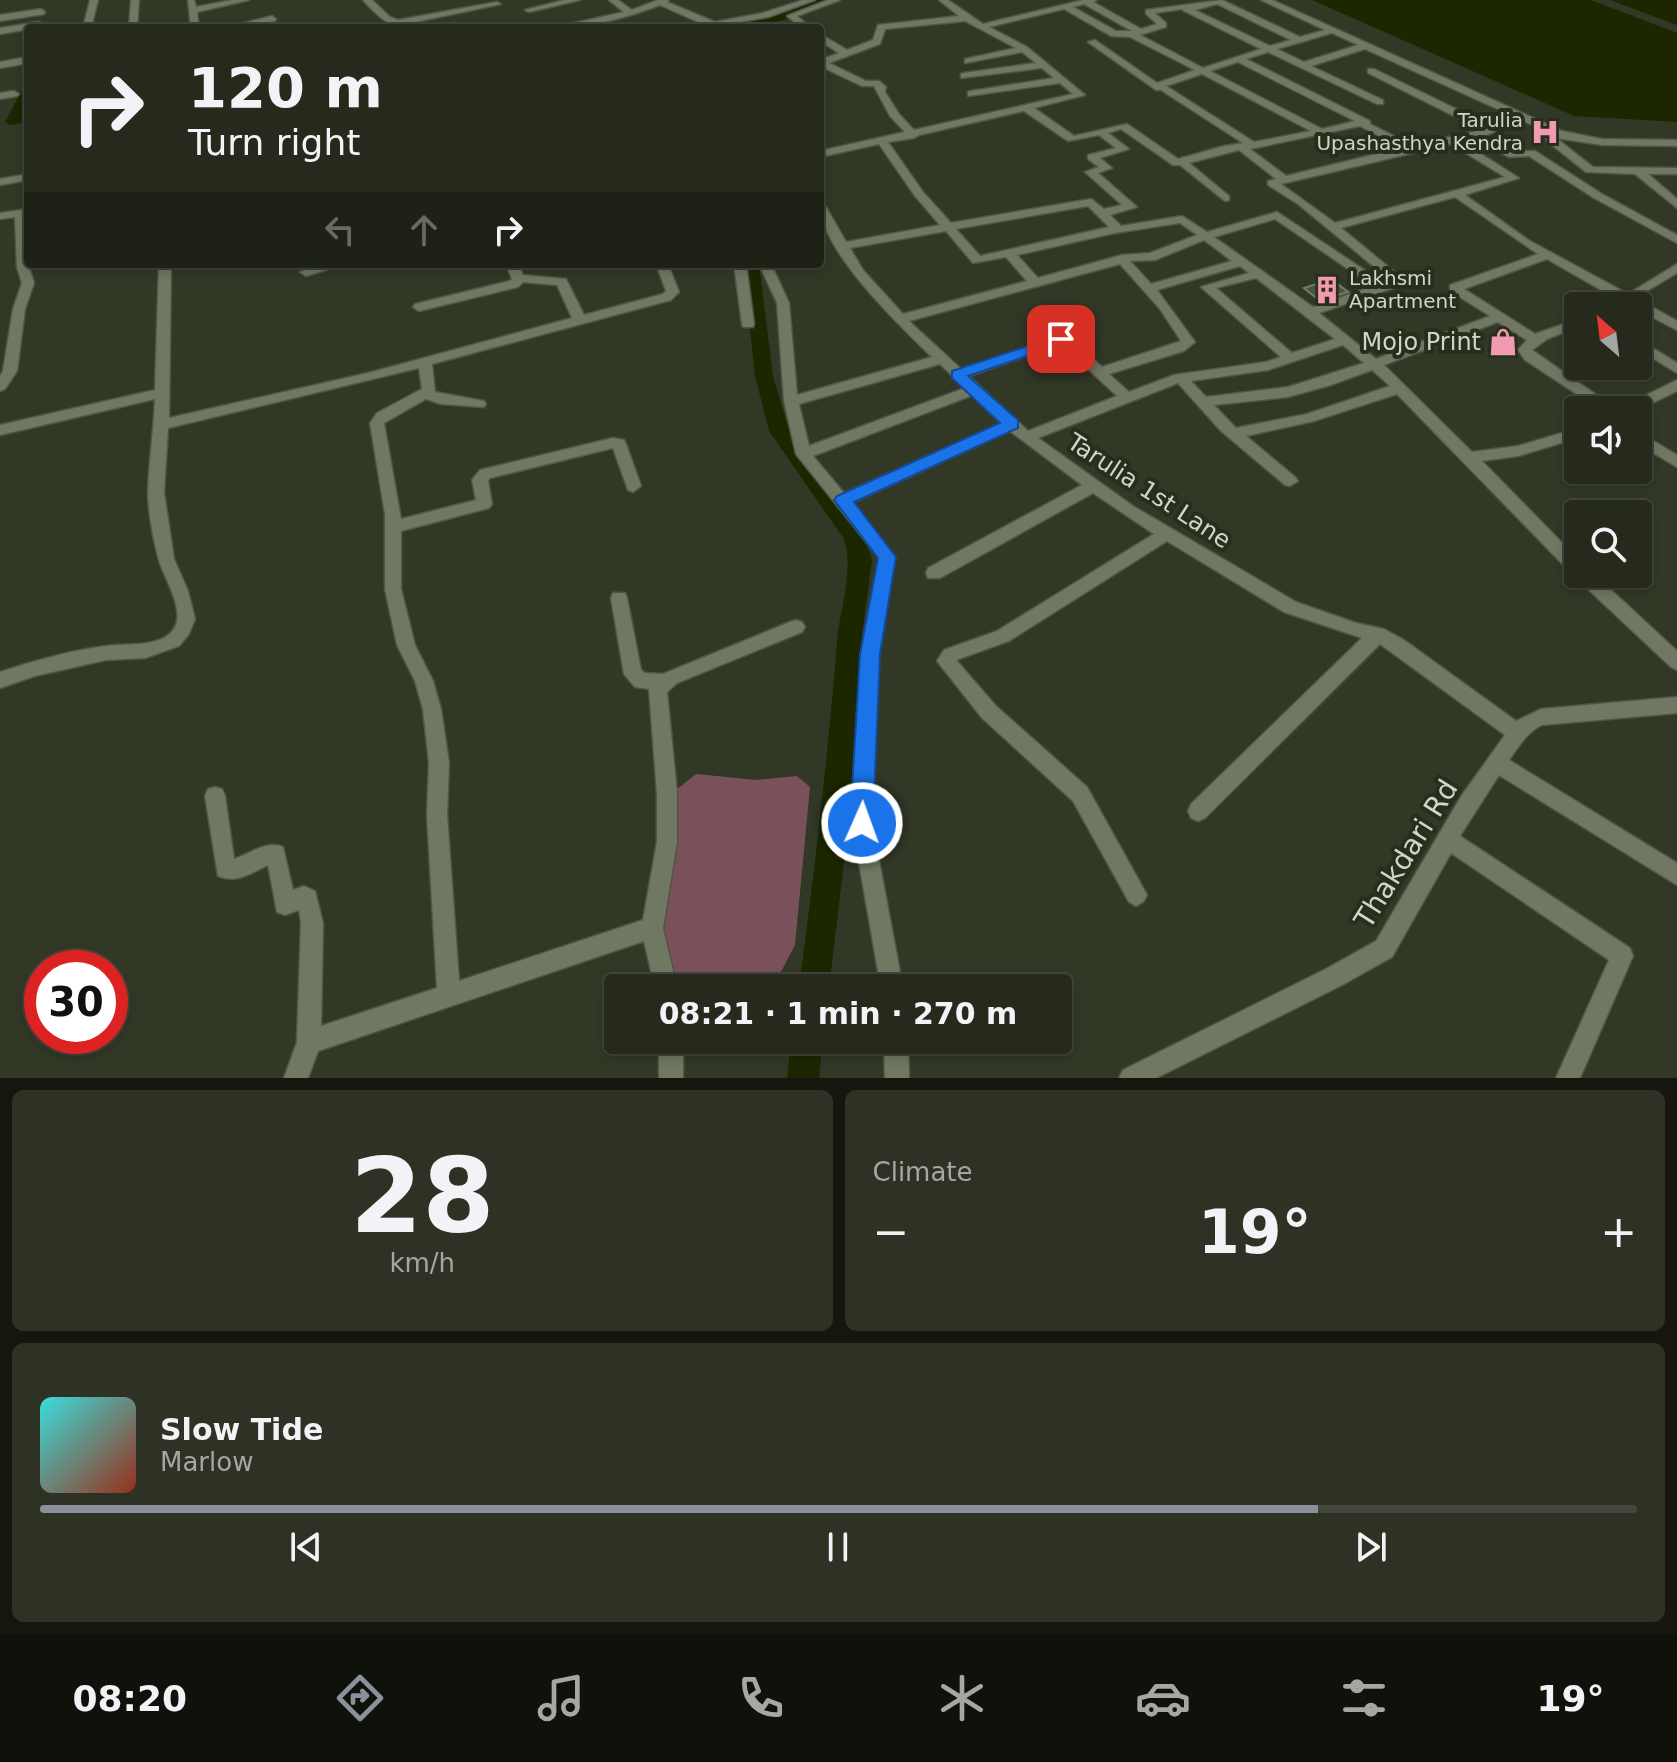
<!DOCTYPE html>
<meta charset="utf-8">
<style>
body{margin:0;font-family:"DejaVu Sans",sans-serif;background:#2e3225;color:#f1f3f6;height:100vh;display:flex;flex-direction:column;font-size:30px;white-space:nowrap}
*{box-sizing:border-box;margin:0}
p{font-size:26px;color:#a4a7a3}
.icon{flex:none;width:44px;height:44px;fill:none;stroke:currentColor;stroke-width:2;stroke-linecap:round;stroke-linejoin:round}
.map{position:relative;height:1078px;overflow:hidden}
.drawer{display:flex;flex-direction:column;gap:12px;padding:12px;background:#15170f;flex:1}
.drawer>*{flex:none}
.guide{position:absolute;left:24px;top:24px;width:800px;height:244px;border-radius:8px;box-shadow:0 4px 12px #0003,0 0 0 2px #42463b;background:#262a1c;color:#f1f3f6;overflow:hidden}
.needle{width:52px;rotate:332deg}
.tools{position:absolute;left:1564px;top:292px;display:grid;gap:16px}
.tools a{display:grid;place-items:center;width:88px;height:88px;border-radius:8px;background:#262a1c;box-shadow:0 4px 12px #0003,0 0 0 2px #42463b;font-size:40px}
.speed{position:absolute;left:24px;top:950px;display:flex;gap:16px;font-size:40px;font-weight:700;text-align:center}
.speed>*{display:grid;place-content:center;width:104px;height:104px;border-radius:50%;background:#262a1c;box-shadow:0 4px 12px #0003,0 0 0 2px #42463b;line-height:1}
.speed .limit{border:12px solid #d22;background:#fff;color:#111}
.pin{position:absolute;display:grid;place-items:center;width:68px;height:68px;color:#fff;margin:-34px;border-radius:16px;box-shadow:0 4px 12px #0006}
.me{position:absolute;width:88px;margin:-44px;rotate:2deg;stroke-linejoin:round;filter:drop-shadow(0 0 6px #0008)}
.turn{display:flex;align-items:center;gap:28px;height:168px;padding:0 32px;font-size:36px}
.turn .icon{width:104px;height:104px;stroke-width:2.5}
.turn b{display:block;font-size:56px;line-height:68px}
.lanes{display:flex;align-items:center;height:76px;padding:0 32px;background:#0003;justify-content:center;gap:40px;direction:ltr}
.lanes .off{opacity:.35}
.big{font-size:60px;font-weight:700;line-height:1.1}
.drawer .card{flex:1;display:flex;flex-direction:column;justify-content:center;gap:12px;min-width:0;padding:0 28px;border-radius:12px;background:#2e3225}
.drawer .dial{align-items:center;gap:0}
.dial b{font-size:104px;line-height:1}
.song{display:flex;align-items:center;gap:24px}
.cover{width:96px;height:96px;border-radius:12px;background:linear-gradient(135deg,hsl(180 70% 55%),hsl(10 70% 35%))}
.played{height:8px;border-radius:4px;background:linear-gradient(90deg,#8c9099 80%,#42463b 80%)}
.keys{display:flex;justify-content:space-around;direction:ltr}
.heat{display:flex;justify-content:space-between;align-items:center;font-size:44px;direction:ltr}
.drawer .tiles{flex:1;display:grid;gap:12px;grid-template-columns:1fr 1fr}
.card:last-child{grid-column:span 2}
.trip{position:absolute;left:604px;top:974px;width:468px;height:80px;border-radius:8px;background:#262a1c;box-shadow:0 4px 12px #0003,0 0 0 2px #42463b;font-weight:700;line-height:80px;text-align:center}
.tab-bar{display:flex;height:128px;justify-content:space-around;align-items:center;background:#0f110b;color:#a4a7a3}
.tab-bar .icon{width:56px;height:56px}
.tab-bar .on{color:#8c9099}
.tab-bar b{font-size:36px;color:#f1f3f6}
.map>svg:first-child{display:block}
.green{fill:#7a505a}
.water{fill:#1c2700}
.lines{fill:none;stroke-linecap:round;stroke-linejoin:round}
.canal{fill:#1c2700;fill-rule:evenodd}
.building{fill:#4b523f;stroke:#757c68;stroke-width:2}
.street-casing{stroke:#515546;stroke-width:3}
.street{fill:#707864;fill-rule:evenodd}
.route{fill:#1a73e8;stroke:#114b97;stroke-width:2}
.labels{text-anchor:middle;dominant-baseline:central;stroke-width:8;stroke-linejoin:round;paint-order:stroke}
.far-poi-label{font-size:20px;fill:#d0d4c9;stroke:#282e1c;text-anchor:end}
.poi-label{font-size:24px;fill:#d0d4c9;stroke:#282e1c;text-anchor:end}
.street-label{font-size:24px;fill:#d0d4c9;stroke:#282e1c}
.near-street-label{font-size:28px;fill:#d0d4c9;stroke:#282e1c}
</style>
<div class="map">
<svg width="1677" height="1078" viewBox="0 0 1677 1078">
<rect width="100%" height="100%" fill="#323826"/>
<path class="green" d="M 696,774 L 757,780 L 797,776 L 810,787 L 795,945 L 782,970 L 765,988 L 692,988 L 670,969 L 659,923 L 676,790 Z"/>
<path class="water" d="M 1312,0 L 1591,0 L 1677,33 L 1677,122 L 1574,116 Z
M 1610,0 L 1677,0 L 1677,25 Z
M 28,79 L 28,122 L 10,125 L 5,122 Z"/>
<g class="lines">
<path class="canal" d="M 813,0 L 829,0 C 801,21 751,28 717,28 Z
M 743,264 L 759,264 L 773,376 L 789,430 L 862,531 L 872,560 L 862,635 L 852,796 L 829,988 L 799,988 C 814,873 828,758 837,641 C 840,607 854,573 844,539 L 769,431 L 755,376 Z
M 791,1040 L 823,1040 L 819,1078 L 787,1078 Z"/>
</g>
<path class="building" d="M 1331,279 L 1348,292 L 1320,301 L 1304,288 Z"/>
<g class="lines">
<defs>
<path id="street" d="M 90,0 L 98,0 L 91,28 L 83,28 Z
M 131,0 L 139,0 L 137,28 L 129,28 Z
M 188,0 L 194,0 L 196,7 L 232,0 L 249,0 L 197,12 L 199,28 L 191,28 Z
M 363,0 L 372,0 L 390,17 L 398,20 L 497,2 L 501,4 L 406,24 L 408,28 C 388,27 376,14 363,0 Z
M 564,0 L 580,0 L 529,12 L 525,10 Z
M 609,0 L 618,0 L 632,10 L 658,0 L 669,0 L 667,2 L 715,22 L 763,13 L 803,0 L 815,0 L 768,17 L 723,25 L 724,28 L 709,27 L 660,5 C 626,18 588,28 552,28 L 624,12 Z
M 828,0 L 840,0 L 797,16 L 811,28 L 802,28 L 787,16 Z
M 939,0 L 948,0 L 983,24 L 1083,0 L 1097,0 L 1093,2 L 1141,29 L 1157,24 L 1146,14 L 1146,10 L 1222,0 L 1300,37 L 1325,30 L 1261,0 L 1272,0 L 1562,131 L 1602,139 L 1677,140 L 1677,146 L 1602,145 L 1556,138 L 1593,167 L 1677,168 L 1677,174 L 1648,174 L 1677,199 L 1677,208 L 1635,174 L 1586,172 L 1547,141 L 1546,136 L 1550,133 L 1521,120 L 1484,136 L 1511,151 L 1535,151 L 1602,194 L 1677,235 L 1677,243 L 1594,198 L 1529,156 L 1509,157 L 1475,139 L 1462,142 L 1519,178 L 1465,195 L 1530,241 L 1628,294 L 1677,264 L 1677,273 L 1640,295 L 1638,299 L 1677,321 L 1677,330 L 1638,310 L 1638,306 L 1629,306 L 1547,259 L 1464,289 L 1535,334 L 1578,319 L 1578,327 L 1547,339 L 1532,350 L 1618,410 L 1601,410 L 1525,360 L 1518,350 L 1527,340 L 1498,322 L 1384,365 L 1472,452 L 1518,446 L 1578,428 L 1578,438 L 1518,456 L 1482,461 L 1578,559 L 1578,574 L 1594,574 L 1677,651 L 1677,670 L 1671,667 L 1577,579 L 1397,394 L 1314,421 L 1246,436 L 1295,477 L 1298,481 L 1290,486 L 1285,485 L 1220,430 L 1178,383 L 1038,438 L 1133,506 L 1296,602 L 1356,623 L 1384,629 L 1404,640 L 1516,721 L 1541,709 L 1677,697 L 1677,713 L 1542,725 C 1527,732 1519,746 1509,760 L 1677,863 L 1677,885 L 1499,775 L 1460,836 L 1630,948 L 1633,956 L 1580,1078 L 1556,1078 L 1609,960 L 1451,853 L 1392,957 L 1342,985 L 1156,1078 L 1119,1078 L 1123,1070 L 1326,969 L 1376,941 L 1462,795 L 1505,735 L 1380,644 L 1205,818 L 1198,821 L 1191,818 L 1188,811 L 1191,804 L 1362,638 L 1284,612 L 1167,541 L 1009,641 L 956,660 L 996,706 L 1087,787 L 1147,895 L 1143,902 L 1136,906 L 1129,902 L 1073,801 L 982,718 L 937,661 L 944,650 L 997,631 L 1154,534 L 1093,493 L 940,578 L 928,578 L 926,573 L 928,568 L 1082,485 L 1010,431 L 852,503 L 895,557 L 879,654 L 872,823 L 903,988 L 881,988 L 852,823 L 861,654 L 879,558 L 796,454 L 784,401 L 777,303 L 759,264 L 771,264 L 789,303 L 797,395 L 932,357 C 899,325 820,250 820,204 L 826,207 L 846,242 L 940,225 L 915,196 L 879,144 L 820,157 L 820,151 L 905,132 L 890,116 L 874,86 L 862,86 L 820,66 L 820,60 L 839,53 L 820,41 L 820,34 L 847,50 L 873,40 L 878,25 L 959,16 ZM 1084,4 L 1132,31 L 1116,31 L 1073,7 ZM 1217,4 L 1291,40 L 1270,46 L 1195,10 ZM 1064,9 L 1111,36 L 1130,37 L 1195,70 L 1157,83 L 1095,40 L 1088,42 L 1156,90 L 1161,90 L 1243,143 L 1224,146 L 1178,159 L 1127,124 L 1074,136 L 1034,108 L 1085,95 L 1027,47 L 989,27 ZM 1182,9 L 1184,11 L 1261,49 L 1203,68 L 1140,35 L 1166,27 L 1166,23 L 1155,13 ZM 965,21 L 1016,48 L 965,59 L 965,63 L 1022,52 L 1036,63 L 964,73 L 961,74 L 961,78 L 1042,68 L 1054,78 L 971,91 L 968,92 L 968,96 L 1060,83 L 1073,94 L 914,130 L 899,114 L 885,92 L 886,87 L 879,81 L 866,81 L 829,63 L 880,44 L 885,29 ZM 1332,33 L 1358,45 L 1304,62 L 1277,49 ZM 1365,49 L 1513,116 L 1491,126 L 1374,69 L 1368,69 L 1368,73 L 1482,130 L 1412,145 L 1370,124 L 1370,121 L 1246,59 L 1268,52 L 1377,104 L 1383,104 L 1383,100 L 1311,66 ZM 1238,62 L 1355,121 L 1322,129 L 1210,71 ZM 1202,74 L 1311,131 L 1254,142 L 1166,86 ZM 1024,111 L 1068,141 L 1099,135 L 1116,148 L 1088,155 L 1088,159 L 1099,167 L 1085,172 L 1122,205 L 1104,209 L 1091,199 L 951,223 L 923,192 L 888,142 L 914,138 L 919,135 ZM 1360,126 L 1401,148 L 1286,176 L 1250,149 ZM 1121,129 L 1173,165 L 1180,165 L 1225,201 L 1229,200 L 1229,196 L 1189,163 L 1239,150 L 1276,179 L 1268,181 L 1268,185 L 1298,204 L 1389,279 L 1384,283 L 1277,212 L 1207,232 L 1182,216 L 1121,226 L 1110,215 L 1137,207 L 1098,173 L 1112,168 L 1100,158 L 1129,149 L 1108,133 ZM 1451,144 L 1505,177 L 1335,223 L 1281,184 ZM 1455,197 L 1538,254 L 1450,285 L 1450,291 L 1490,316 L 1376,359 L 1319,313 L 1396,287 L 1402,278 L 1341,228 ZM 1088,206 L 1109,227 L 980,256 L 956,229 ZM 1275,219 L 1373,286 L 1313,307 L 1214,237 ZM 1180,223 L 1197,235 L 1150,253 L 1122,255 L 1038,278 L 1017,255 L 1115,233 ZM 946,231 L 973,263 L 1006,257 L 1027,281 L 903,314 L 863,270 L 850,248 ZM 1204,240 L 1232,261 L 1151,284 L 1130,261 L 1155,260 ZM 1120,264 L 1160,309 L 1181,341 L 1102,367 L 1068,336 L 1063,335 L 961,369 L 909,321 ZM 1240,266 L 1249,273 L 1201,287 L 1281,357 L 1266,362 L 1174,375 L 1129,392 L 1109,374 L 1184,351 L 1195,342 L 1157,290 ZM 1256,278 L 1335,339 L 1292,353 L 1216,288 ZM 1061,344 L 1117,396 L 1028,431 L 969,376 ZM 1343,345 L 1364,363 L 1288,387 L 1206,397 L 1191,381 L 1268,370 ZM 940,364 L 965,388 L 809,446 L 799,404 ZM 1372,370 L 1390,386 L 1307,414 L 1236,428 L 1214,405 L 1288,397 L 1331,385 ZM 973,395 L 1002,423 L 844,493 L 813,456 Z
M 41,9 L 45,12 L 44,14 L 0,21 L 0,15 Z
M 272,16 L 276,19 L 275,21 L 241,28 L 224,28 Z
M 38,22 L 41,23 L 41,27 L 0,34 L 0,28 Z
M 472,24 L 476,28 L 464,28 L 465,26 Z
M 28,57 L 28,63 L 0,68 L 0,62 Z
M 14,91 L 19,94 L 17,96 L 0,99 L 0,93 Z
M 28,174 L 28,180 L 0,185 L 0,179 Z
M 28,209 L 28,215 L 26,216 L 28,264 L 34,283 L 25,309 L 17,371 L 5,389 L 0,391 L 0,376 L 3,371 L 13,309 L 22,283 L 17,267 L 15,217 L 0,219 L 0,213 Z
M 159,264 L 171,264 L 169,418 L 368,373 L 572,318 L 557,285 L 523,282 L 518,287 L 419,311 L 413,307 L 415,304 L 510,281 L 512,279 L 506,264 L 518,264 L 523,275 L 566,279 L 584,315 L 663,294 L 666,291 L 656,264 L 668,264 L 679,292 L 671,300 L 432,364 L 435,392 L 484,401 L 486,404 L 484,407 L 441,404 L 426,399 L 384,423 L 401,519 L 476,500 L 472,480 L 480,470 L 613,438 L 624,440 L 626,444 L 641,486 L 633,492 L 628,490 L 613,448 L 490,478 L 488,481 L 492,504 L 489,508 L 401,531 L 401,589 L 415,645 L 433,681 L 441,709 L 449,763 L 447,815 L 459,981 L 643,920 L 657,842 L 657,793 L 649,689 L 635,687 L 624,674 L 611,598 L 613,593 L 625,593 L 627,598 L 641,670 L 645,673 L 663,674 L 790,622 L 796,620 L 802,622 L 805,627 L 802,632 L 677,683 L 667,692 L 677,793 L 677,842 L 663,928 L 677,988 L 655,988 L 644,941 L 318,1051 L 308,1078 L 284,1078 L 297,1042 L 301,923 L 299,910 L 285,915 L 277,912 L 268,865 C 251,873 236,884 218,876 L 205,796 L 208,789 L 215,787 L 222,789 L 225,796 L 234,859 C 250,854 266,840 283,847 L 293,890 L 304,886 L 315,891 L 323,923 L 321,1026 L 437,988 L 427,815 L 429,763 L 423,709 L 415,681 L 397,645 L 385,589 L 385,514 L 370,423 L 377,413 L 422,389 L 419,368 L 168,428 L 164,492 L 174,559 L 188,591 L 195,619 L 189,634 L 179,646 L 145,658 L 106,660 L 35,676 L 0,688 L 0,672 C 34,661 71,650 107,646 C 126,643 150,647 167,636 C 193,618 163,579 158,557 C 153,537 148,511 148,491 C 149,460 154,430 155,399 L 0,435 L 0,425 L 155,390 Z
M 324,264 L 345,264 L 306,276 L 300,272 Z
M 734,264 L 746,264 L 754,324 L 753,327 L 743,327 L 742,324 Z
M 1638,339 L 1677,363 L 1677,373 L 1638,349 Z
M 1677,380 L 1677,391 L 1638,410 L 1620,410 L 1622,407 Z
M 1638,432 L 1677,455 L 1677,467 L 1638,444 Z
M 659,1040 L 683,1040 L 683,1078 L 659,1078 Z
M 884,1040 L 908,1040 L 909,1078 L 885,1078 Z"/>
</defs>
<use href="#street" class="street-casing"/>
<use href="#street" class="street"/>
</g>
<path class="route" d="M 1061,335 L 1066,336 L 1066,343 L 968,376 L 1018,420 L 1018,428 L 854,502 L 896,557 L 880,654 L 873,823 L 870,830 L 862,834 L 854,830 L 850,823 L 860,654 L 878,558 L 834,500 L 837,496 L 1000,423 L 952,378 L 952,371 Z"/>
<defs>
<symbol id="hospital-bare" viewBox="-9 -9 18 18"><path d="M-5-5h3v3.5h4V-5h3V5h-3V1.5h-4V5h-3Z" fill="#f29aaf" stroke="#282e1c" stroke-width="2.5" paint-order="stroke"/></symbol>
<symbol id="building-bare" viewBox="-9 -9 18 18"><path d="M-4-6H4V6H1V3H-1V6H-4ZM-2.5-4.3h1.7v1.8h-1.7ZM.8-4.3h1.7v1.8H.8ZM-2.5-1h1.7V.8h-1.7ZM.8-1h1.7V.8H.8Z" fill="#f29aaf" stroke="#282e1c" stroke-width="2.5" paint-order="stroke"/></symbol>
<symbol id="shop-bare" viewBox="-9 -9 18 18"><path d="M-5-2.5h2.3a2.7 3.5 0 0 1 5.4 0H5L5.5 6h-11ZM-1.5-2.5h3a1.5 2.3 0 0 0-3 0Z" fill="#f29aaf" stroke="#282e1c" stroke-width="2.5" paint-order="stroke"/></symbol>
</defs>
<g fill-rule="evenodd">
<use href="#hospital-bare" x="1525" y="112" width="40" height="40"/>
<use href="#building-bare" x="1307" y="270" width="40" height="40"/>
<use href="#shop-bare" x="1483" y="322" width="40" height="40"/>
</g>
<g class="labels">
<g class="far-poi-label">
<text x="1523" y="120">Tarulia<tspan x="1523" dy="23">Upashasthya Kendra</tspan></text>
<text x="1349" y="278" text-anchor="start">Lakhsmi<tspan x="1349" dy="23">Apartment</tspan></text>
</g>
<g class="poi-label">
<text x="1481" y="342">Mojo Print</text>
</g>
<g class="street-label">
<text transform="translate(1149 491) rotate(33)">Tarulia 1st Lane</text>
</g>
<g class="near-street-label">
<text transform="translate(1406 854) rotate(-58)">Thakdari Rd</text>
</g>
</g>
</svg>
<div class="tools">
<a><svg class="needle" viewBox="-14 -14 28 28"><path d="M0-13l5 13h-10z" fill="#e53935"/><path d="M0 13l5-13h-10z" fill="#a4a7a3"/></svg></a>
<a><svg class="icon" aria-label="sound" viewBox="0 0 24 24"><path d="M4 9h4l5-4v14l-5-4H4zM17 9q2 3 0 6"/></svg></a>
<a><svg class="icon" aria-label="search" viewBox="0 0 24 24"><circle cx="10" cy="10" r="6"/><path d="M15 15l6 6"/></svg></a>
</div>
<div class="speed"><div class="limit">30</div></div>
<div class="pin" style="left:1061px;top:339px;background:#d93025"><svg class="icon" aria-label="arrive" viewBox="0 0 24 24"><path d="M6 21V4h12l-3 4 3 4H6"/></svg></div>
<svg class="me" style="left:862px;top:823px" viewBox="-20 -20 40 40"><circle r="17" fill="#1a73e8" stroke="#fff" stroke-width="3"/><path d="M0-11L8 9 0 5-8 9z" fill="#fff"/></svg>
<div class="trip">08:21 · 1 min · 270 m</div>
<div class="guide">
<div class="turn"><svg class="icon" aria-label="right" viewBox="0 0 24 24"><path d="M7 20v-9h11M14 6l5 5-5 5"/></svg><div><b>120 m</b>Turn right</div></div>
<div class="lanes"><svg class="icon off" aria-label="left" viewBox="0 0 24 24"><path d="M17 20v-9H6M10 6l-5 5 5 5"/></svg><svg class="icon off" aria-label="ahead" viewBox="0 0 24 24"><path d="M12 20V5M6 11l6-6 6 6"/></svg><svg class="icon" aria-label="right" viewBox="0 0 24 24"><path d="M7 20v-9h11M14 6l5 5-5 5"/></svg></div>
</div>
</div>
<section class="drawer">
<div class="tiles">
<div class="card dial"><b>28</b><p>km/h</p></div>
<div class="card"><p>Climate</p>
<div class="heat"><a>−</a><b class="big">19°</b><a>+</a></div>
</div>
<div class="card">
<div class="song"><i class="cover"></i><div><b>Slow Tide</b><p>Marlow</p></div></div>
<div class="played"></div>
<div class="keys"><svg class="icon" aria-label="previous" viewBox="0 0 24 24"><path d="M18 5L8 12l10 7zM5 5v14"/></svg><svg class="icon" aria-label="pause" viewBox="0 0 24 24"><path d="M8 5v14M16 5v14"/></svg><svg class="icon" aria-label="next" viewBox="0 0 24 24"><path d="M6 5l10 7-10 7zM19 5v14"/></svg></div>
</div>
</div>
</section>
<nav class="tab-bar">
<b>08:20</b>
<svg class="icon on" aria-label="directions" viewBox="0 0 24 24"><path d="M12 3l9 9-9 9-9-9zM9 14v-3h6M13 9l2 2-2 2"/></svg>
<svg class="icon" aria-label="music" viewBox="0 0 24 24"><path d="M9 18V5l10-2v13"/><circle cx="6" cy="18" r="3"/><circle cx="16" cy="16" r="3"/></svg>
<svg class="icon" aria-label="phone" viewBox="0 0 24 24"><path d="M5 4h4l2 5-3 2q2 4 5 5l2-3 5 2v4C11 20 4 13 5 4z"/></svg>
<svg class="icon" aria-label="climate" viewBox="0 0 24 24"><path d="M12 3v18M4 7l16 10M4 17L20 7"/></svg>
<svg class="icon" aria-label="car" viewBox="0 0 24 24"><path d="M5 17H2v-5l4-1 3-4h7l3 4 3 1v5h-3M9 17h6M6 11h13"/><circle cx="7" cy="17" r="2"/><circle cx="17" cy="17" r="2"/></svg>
<svg class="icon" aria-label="filters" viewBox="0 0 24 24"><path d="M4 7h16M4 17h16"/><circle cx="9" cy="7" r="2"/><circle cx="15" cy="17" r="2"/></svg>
<b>19°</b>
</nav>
